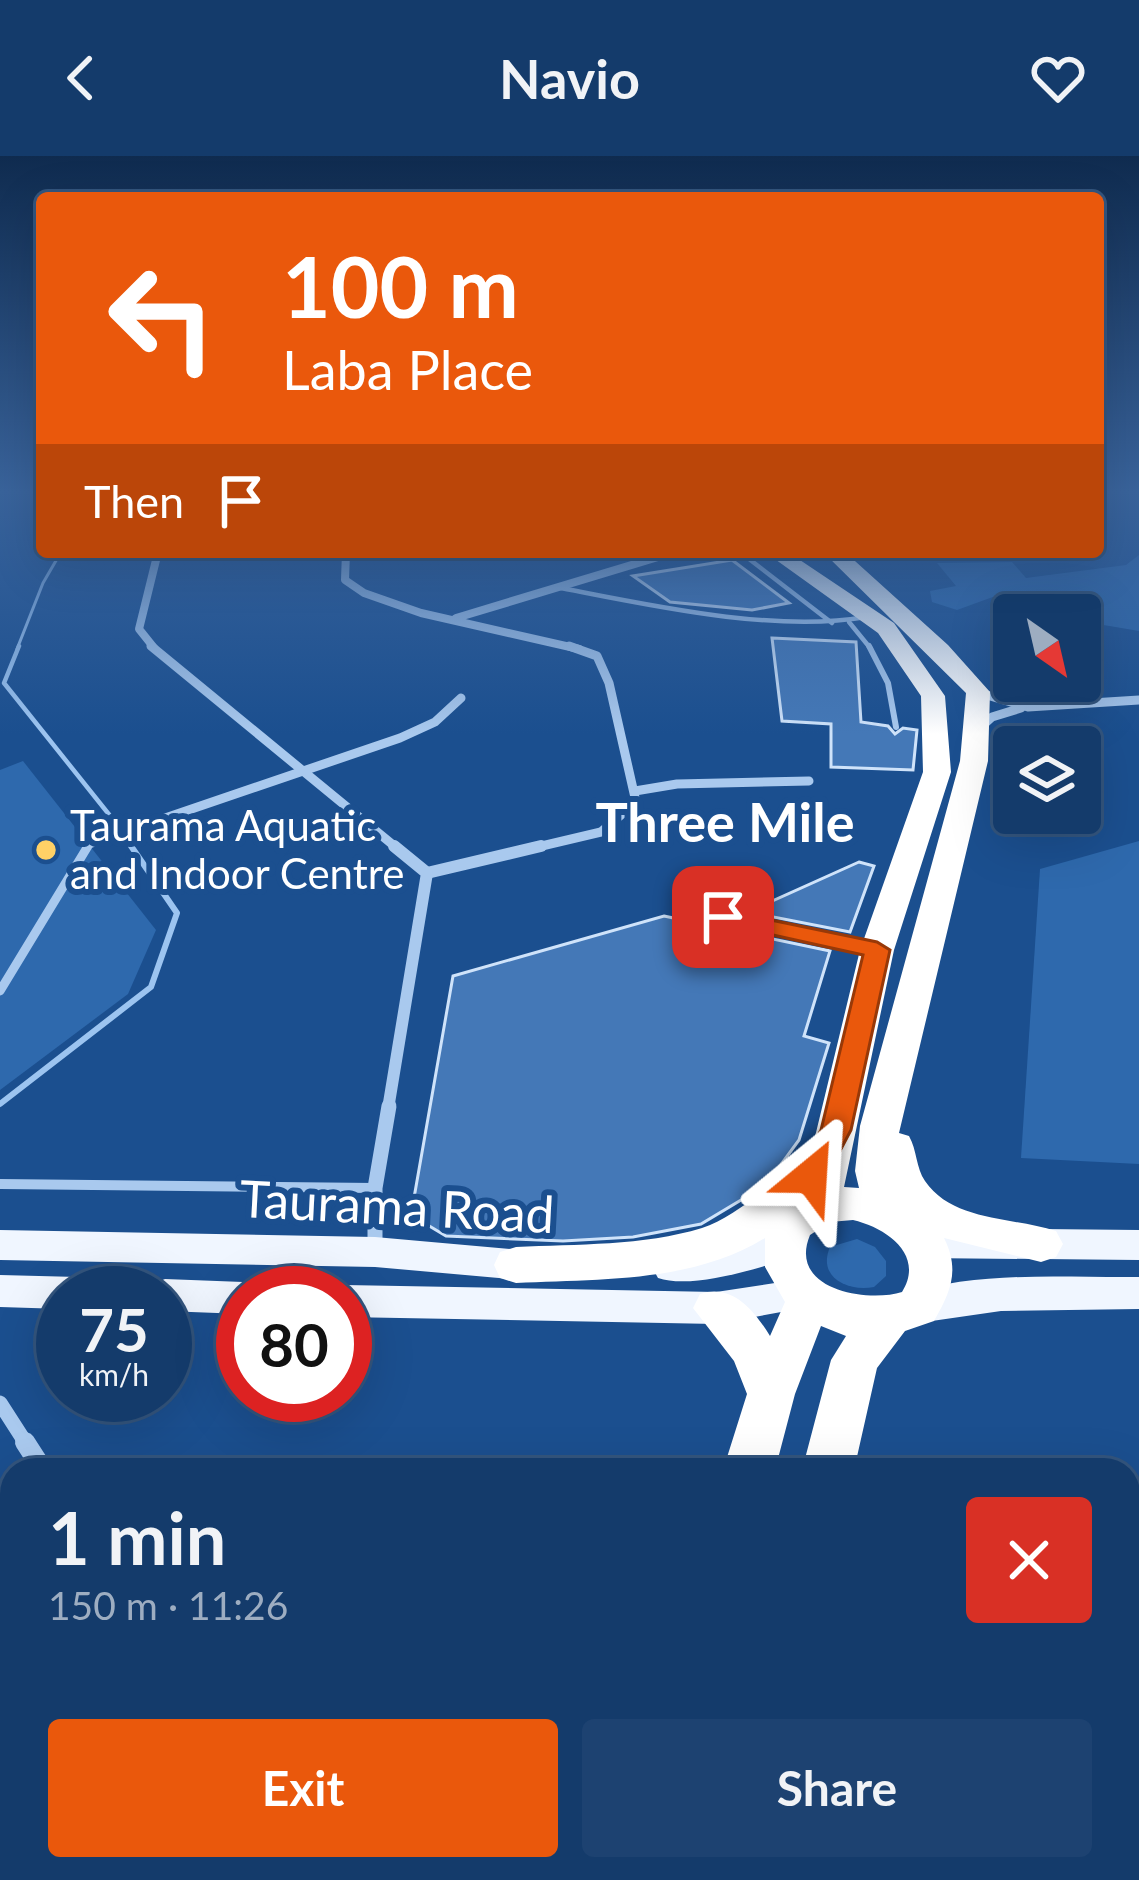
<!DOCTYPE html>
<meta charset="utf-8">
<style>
:root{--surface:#143b6b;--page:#1d4271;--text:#f1f3f6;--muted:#9dadc1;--line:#33557e;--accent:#ea580c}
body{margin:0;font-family:Lato,sans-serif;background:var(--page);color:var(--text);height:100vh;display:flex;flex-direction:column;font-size:45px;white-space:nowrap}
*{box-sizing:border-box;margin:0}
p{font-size:39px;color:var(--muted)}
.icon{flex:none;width:66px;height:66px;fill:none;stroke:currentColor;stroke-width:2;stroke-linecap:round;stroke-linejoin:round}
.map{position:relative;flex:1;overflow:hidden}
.side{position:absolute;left:0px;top:1302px;width:1140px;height:423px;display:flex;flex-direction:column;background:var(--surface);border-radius:36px 36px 0 0;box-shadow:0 12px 48px #0002,0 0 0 3px var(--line)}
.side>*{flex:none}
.guide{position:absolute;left:36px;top:36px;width:1068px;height:366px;border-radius:12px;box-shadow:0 12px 48px #0002,0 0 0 3px var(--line);background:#ea580c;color:#fff;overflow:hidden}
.needle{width:78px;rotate:146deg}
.buttons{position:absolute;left:993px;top:438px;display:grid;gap:24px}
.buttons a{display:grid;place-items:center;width:108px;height:108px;border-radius:12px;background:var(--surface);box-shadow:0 12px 48px #0002,0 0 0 3px var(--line);font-size:60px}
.speed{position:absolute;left:36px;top:1110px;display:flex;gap:24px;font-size:60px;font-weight:700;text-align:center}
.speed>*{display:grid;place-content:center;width:156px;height:156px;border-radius:50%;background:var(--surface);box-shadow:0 12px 48px #0002,0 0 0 3px var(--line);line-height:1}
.speed small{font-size:30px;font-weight:400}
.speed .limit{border:18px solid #d22;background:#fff;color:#111}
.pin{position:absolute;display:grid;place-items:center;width:102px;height:102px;color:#fff;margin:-51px;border-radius:24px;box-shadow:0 6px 18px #0006}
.me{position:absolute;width:132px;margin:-66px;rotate:27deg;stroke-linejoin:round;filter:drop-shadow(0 0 9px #0008)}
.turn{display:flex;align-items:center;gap:42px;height:252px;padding:0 48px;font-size:54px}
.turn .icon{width:156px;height:156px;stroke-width:2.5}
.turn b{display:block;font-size:84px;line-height:102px}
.then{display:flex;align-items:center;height:114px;padding:0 48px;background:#0003;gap:24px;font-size:45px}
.round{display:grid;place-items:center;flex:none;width:126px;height:126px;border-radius:12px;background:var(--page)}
.summary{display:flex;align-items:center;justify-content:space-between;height:204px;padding:0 48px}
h1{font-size:72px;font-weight:700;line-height:90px}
.action{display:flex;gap:24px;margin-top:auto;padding:24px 48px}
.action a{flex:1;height:138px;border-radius:12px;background:var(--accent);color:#fff;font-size:48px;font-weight:700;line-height:138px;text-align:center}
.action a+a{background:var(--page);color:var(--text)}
header{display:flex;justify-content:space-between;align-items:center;height:156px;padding:0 48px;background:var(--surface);font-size:54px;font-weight:700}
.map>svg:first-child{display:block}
.green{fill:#2e69ad}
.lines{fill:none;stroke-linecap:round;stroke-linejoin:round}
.stream-far2{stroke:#9cc4f0;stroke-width:3}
.stream-far1{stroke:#9cc4f0;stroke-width:4.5}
.stream{stroke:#9cc4f0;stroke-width:6}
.building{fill:#4478b7;stroke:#cfe3fa;stroke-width:3}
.lane-far3{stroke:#a9c9ee;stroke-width:4.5}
.lane-far2{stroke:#a9c9ee;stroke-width:6}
.lane-far1{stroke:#a9c9ee;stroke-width:9}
.lane{stroke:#a9c9ee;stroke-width:10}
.street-far4{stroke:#a9c9ee;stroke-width:8}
.street-far3{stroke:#a9c9ee;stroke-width:9}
.street-far2{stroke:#a9c9ee;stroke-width:12}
.street-far1{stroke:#a9c9ee;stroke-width:15}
.street{stroke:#a9c9ee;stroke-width:20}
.primary{fill:#f0f6ff;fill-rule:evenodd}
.highway{fill:#fff;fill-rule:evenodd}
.route{fill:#ea580c;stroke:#983908;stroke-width:3}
.poi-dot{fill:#ffd166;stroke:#1b4f8f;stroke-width:4.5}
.labels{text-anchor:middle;stroke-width:12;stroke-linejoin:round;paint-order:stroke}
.poi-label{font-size:42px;fill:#fff;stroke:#1b4f8f;text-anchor:start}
.near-street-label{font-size:51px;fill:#fff;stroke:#1b4f8f}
.district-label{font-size:54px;font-weight:bold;fill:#fff;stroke:#1b4f8f}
</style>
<header><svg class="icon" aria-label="back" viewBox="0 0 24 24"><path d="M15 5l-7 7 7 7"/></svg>Navio<svg class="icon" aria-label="heart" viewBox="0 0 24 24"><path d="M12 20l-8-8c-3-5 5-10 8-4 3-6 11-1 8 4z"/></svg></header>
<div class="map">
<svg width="1139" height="1724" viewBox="0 0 1139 1724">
<rect width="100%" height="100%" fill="#1b4f8f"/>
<g class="green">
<path d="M1139 399V475L1080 465V459H1037L1001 438 957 454 932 446 930 435 956 430 937 407 1012 406 1026 422 1126 409Z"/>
<path d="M23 605 156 774 128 838 0 934V614Z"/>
<path d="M1139 685V1008L1021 1002 1040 713Z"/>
<path d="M857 1083 875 1091 886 1105V1120L874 1131C847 1136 817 1121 830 1091Z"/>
</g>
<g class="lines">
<path class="stream-far2" d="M17 493 43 427 61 396"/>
<g class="stream-far1">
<path d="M19 490 4 527 119 671"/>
<path d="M127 684 133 693"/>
</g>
<path class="stream" d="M0 948 151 831 177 757 131 690"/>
</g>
<g class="building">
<path d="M732 404 789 447 752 454 670 446 633 420Z"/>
<path d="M772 482 856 486 861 566 888 570 895 578 903 572 917 574 913 614 831 611V568L782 565Z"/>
<path d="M859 706 874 710 850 776 748 756Z"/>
<path d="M664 760 830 795 804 880 829 887 799 984 766 1029 701 1068 633 1081 563 1085 446 1080 421 1065 414 1042 453 820Z"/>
</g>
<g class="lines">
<g class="lane-far3">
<path d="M740 396 832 467"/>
<path d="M556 431C649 449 773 477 866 461"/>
<path d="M849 466 871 493"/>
</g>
<g class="lane-far2">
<path d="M869 490 888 527 896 571"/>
<path d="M86 693 89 688"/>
</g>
<path class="lane-far1" d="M0 835 88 690"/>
<path class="lane" d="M0 1028 375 1032"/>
<g class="street-far4">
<path d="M346 396 345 424 364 437 421 457 579 493"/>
<path d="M456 462 668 398"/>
<path d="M155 493 139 473 158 396"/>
</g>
<g class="street-far3">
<path d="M151 490 398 693"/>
<path d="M980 537 1028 551 1139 544"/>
<path d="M981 571 992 561 1021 552"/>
<path d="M635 635 677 628 809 625"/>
<path d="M89 688 400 582 435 566 461 542"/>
<path d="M529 693 601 676 636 646 609 527 597 500 569 490"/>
</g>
<g class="street-far2">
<path d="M427 717 541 690"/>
<path d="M723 761 874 794"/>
<path d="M388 953 427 717 394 690"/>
</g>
<g class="street-far1">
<path d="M375 1095V1032L389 950"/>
<path d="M0 1247 27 1289"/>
</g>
<g class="street">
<path d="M25 1286 43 1314"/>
<path d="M301 1713 308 1724"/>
</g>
<g class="primary">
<path d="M923 1072 1139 1074V1104L923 1102 910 1097 905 1087 910 1077Z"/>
<path d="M0 1074 375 1081 533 1095 546 1099 552 1110 546 1121 533 1125 375 1111 0 1104Z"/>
<path d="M786 1074 799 1079 804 1089 799 1099C763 1111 693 1134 658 1122L652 1111 658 1100 671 1096Z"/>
<path d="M0 1119 78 1121 91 1126 97 1137H63V1153L0 1151Z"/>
<path d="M1139 1121V1153L1001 1155 918 1167 904 1163 899 1151 904 1139C977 1114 1063 1122 1139 1121Z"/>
<path d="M165 1123 243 1126 260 1137H243V1158L165 1155V1137H147L152 1128Z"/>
<path d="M801 1123 814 1128 820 1139 814 1150 716 1168 345 1161V1137H330L345 1129 716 1136Z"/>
</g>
<g class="highway">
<path d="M765 396H788L894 467 945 540 951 616 894 794 844 1031 859 1032 855 1015 860 970 960 605 966 537 823 396H845L948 489 990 536 988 605 899 977 909 980C917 994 916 1012 925 1025 953 1066 1014 1061 1056 1075L1063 1088 1056 1101 1041 1106 944 1082C960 1114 951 1135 934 1165L905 1175 877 1212 854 1314H802L831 1204 846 1180 821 1170 795 1238 775 1314H723L747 1238 734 1205 693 1152 700 1138C732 1127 754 1154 770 1180L785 1146 765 1111V1082C693 1127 597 1123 516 1127L500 1122 494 1109 500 1096 516 1091C577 1088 643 1090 702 1072 738 1061 782 1015 807 1014L860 794 923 616 921 540 878 477ZM853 1064C887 1072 925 1099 902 1136 868 1147 787 1134 810 1079L830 1066Z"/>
<path d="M599 1713H665L662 1724H596Z"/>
<path d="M697 1713H763L761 1724H695Z"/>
</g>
</g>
<linearGradient id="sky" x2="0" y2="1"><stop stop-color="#0f2b4f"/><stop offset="0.58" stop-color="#39639b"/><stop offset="1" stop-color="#39639b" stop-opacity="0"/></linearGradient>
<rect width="1139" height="578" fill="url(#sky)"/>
<path class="route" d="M723 754 877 786 890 794 851 974 822 1029H799L795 1020 821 974 863 799 714 766 711 761 714 756Z"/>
<circle class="poi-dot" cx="46" cy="694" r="12"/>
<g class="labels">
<g class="poi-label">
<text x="70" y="685">Taurama Aquatic<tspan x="70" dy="48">and Indoor Centre</tspan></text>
</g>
<g class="near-street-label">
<text transform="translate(397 1051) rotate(3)" y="18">Taurama Road</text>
</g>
<g class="district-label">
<text x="725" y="686">Three Mile</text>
</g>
</g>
</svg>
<div class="buttons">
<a><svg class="needle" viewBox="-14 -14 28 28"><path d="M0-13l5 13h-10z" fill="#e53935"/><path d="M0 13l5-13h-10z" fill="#9dadc1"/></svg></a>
<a><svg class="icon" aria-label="layers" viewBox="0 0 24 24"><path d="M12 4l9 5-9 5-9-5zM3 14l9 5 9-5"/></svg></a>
</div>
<div class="speed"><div>75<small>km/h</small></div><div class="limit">80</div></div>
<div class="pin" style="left:723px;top:761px;background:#d93025"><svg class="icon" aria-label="arrive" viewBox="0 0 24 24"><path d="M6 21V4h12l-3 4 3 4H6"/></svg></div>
<svg class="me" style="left:811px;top:1020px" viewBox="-20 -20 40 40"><path d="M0-17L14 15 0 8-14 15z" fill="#ea580c" stroke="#fff" stroke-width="4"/></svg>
<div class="guide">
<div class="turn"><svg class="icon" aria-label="left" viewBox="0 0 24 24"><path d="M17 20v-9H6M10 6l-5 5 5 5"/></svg><div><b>100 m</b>Laba Place</div></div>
<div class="then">Then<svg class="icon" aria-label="arrive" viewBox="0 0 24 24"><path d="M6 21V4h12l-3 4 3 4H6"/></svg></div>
</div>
<section class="side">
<div class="summary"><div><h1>1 min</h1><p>150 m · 11:26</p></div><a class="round" style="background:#d93025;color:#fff"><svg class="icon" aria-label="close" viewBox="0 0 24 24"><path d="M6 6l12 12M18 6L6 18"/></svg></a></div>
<div class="action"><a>Exit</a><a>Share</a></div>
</section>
</div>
